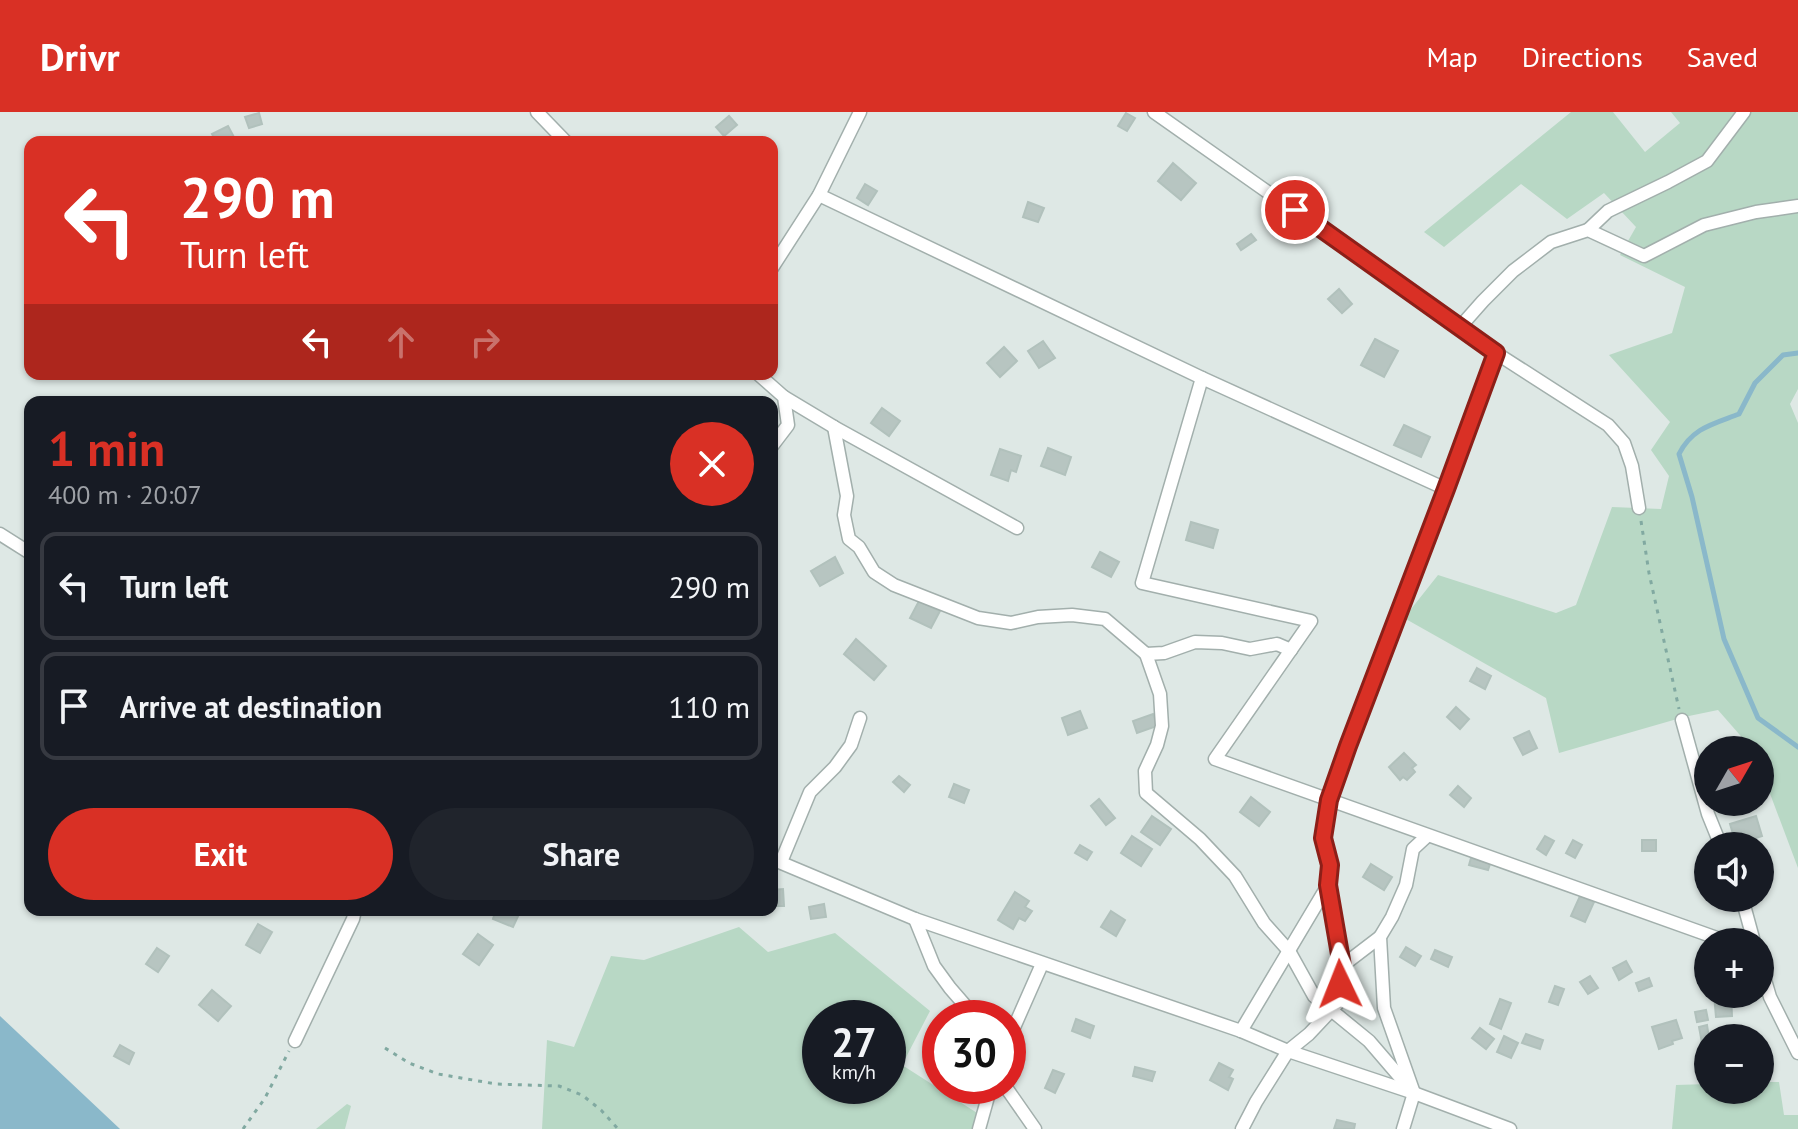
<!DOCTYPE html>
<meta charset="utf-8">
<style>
:root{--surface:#171b24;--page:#20242c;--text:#f1f3f6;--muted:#9ea1a6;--line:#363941;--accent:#d93025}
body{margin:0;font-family:"PT Sans",sans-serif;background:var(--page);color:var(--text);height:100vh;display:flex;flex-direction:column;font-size:30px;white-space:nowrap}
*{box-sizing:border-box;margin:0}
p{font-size:26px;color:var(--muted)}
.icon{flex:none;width:44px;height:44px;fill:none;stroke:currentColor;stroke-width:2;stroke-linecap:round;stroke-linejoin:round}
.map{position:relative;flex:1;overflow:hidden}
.side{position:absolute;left:24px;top:284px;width:754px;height:520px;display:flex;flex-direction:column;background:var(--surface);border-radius:16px;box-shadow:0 2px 6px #0004}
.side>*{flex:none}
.top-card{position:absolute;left:24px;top:24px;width:754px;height:244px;border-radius:16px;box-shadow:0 2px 6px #0004;background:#d93025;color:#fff;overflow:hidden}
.needle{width:52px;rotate:51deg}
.controls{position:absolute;left:1694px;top:624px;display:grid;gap:16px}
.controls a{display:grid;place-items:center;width:80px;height:80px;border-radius:50%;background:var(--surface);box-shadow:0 2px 6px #0004;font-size:40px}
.speed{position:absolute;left:802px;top:888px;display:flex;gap:16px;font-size:40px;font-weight:700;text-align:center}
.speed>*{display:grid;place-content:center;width:104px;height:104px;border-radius:50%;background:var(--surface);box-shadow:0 2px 6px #0004;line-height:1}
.speed small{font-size:20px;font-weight:400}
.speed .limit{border:12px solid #d22;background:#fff;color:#111}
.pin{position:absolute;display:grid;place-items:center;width:68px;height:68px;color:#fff;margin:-34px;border:4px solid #fff;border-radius:50%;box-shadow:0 2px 8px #0007}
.me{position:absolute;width:88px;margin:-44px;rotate:358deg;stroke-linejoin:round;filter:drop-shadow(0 0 6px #0008)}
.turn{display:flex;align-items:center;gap:28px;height:168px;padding:0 24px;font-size:36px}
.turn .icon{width:104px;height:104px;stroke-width:2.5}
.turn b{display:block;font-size:56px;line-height:68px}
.lanes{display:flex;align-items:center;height:76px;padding:0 24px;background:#0003;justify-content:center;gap:40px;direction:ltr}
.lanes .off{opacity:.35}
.round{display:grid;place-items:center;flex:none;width:84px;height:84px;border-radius:42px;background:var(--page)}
.summary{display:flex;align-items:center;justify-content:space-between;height:136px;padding:0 24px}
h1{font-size:48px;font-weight:800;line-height:60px;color:var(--accent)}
.primary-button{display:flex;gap:16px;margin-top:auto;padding:16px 24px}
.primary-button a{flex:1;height:92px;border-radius:48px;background:var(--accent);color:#fff;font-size:32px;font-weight:800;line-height:92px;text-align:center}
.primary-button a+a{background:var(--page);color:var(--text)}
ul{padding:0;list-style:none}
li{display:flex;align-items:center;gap:24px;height:108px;margin:0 16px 12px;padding:0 8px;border:4px solid var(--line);border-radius:16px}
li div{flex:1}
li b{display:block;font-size:30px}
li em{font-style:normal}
header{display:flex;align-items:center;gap:48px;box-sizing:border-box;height:112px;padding:0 40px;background:var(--accent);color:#fff}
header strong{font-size:38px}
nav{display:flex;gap:44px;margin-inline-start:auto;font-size:28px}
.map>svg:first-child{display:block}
.green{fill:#b8d8c5;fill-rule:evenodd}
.water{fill:#8ab8ca}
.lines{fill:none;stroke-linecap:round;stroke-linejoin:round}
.stream{stroke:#8ab8ca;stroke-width:5}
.building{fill:#b7c5c1;stroke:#b1c1bc;stroke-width:2}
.minor-casing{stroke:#a2afac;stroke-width:15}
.path{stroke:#81a9a1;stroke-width:3;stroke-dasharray:4 6;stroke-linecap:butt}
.minor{stroke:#fff;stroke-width:12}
.route-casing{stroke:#8d1f18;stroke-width:20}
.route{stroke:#d93025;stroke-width:14}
</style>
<header>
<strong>Drivr</strong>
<nav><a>Map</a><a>Directions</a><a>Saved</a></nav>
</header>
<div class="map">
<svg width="1798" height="1017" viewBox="0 0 1798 1017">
<rect width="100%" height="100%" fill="#dee8e5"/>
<g class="green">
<path d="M1571 0H1613L1645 40 1680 11 1671 0H1798V277L1790 292 1798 311V756L1760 655V638H1753L1718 598 1684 605 1559 641 1546 586 1404 506 1438 463 1556 501 1576 493 1612 395 1661 397 1669 364 1651 338 1670 310 1609 243 1672 221 1685 175 1620 143 1636 115 1604 81 1567 107 1521 72 1444 135 1424 120Z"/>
<path d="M739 815 768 840 835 821 930 899 902 953 985 1006 980 1017H542L547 928 574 935 611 844 644 848ZM820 906H888V974H820Z"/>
<path d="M1760 970H1779L1784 1003H1798V1017H1672L1676 973 1708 972V978H1760Z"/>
<path d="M347 992 351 994 345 1017H316Z"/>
</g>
<path class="water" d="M0 904 120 1017H0Z"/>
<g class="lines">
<path class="stream" d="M1798 241 1783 243 1755 271 1739 302C1713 312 1692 316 1679 342L1692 385 1724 527 1758 606 1798 635"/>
</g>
<g class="building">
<path d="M259 1 262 12 249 16 245 5Z"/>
<path d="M1126 1 1135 6 1127 19 1118 14Z"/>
<path d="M729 4 737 13 724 24 716 15Z"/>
<path d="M228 14 235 27 229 30H216L212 22Z"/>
<path d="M1173 51 1196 71 1181 88 1158 69Z"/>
<path d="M865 72 877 79 868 93 857 86Z"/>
<path d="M1028 90 1044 96 1038 110 1023 105Z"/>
<path d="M1251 122 1256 128 1241 138 1237 132Z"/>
<path d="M1339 177 1352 192 1342 201 1328 187Z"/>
<path d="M1375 227 1398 239 1384 265 1361 253Z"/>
<path d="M1043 229 1055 246 1039 256 1028 239Z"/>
<path d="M1004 235 1017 249 1000 265 987 251Z"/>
<path d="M882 296 900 309 889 324 871 311Z"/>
<path d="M1404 313 1430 325 1421 345 1394 333Z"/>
<path d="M1048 336 1071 345 1065 363 1041 354Z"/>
<path d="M1000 337 1021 344 1016 360 1011 358 1008 369 991 363Z"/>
<path d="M1191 410 1218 418 1213 436 1186 428Z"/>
<path d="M1100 440 1119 450 1111 465 1092 455Z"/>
<path d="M835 445 843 461 820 474 811 459Z"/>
<path d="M919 489 940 499 931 516 910 506Z"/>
<path d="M856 527 886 554 874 568 844 542Z"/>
<path d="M1477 556 1491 564 1485 577 1470 569Z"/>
<path d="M1456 595 1469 607 1460 617 1447 605Z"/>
<path d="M1080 599 1087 616 1068 623 1062 606Z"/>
<path d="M1153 602 1157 614 1137 621 1133 609Z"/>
<path d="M1529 619 1537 636 1523 643 1514 626Z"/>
<path d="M1404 641 1416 653 1412 656 1415 660 1407 668 1403 665 1400 668 1389 655Z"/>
<path d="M899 664 910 673 904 680 893 670Z"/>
<path d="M954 672 969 678 964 691 949 685Z"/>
<path d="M1458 674 1471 686 1464 695 1450 683Z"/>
<path d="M1251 685 1270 700 1259 714 1240 700Z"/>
<path d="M1099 687 1115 706 1106 713 1091 694Z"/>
<path d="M1152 704 1171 717 1160 733 1141 720Z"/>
<path d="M1756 704 1762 724 1736 732 1730 712Z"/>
<path d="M1132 724 1152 737 1141 754 1121 741Z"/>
<path d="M1545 724 1554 729 1546 743 1537 737Z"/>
<path d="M1573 728 1582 733 1575 746 1566 741Z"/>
<rect x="1642" y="728" width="14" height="11"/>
<path d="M1080 733 1092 740 1087 748 1075 741Z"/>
<path d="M1471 746 1490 752 1488 758 1469 753Z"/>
<path d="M1371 752 1392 765 1384 778 1363 765Z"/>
<path d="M783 777 784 794H772V778Z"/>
<path d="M1015 780 1029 789 1025 795 1032 799 1025 809 1019 806 1013 817 998 808Z"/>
<path d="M1580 784 1594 790 1585 810 1571 804Z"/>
<path d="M824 792 826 805 811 807 809 795Z"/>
<path d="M496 798H515L520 800 513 815 493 807Z"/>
<path d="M1111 799 1125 808 1116 824 1101 815Z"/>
<path d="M258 812 272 820 260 841 246 833Z"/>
<path d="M478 822 493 833 479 853 463 842Z"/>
<path d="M1406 835 1421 844 1415 854 1400 845Z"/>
<path d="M157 836 169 844 158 860 146 852Z"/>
<path d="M1435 838 1452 845 1448 855 1431 847Z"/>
<path d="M1626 849 1632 860 1619 868 1613 856Z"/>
<path d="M1590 864 1598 876 1588 882 1580 870Z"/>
<path d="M1649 866 1652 874 1639 879 1636 871Z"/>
<path d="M1555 874 1564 877 1558 893 1549 890Z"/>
<path d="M212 878 231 894 218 909 199 893Z"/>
<path d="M1731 882 1732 904 1716 905 1714 883Z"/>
<path d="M1500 887 1511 891 1501 917 1490 912Z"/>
<path d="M1706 898 1708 908 1697 910 1695 900Z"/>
<path d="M1076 907 1094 914 1090 926 1072 919Z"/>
<path d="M1676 908 1682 926 1672 929 1673 932 1659 937 1652 915Z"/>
<path d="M1707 913 1709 926 1708 930 1702 931 1699 915Z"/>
<path d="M1480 916 1494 927 1486 937 1472 926Z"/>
<path d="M1526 922 1543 928 1540 937 1522 931Z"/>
<path d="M1504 924 1518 931 1511 946 1497 940Z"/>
<path d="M120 933 134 941 129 952 114 944Z"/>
<path d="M1219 951 1233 958 1229 965 1233 967 1228 978 1210 968Z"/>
<path d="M1135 955 1155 960 1152 969 1133 964Z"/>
<path d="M1053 958 1064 962 1055 981 1045 976Z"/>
<path d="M1337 1008 1355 1012 1354 1017H1334Z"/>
</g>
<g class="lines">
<defs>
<g id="minor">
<path d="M537 0 566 30"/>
<path d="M1154 0 1496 241 1608 313 1624 331 1632 354 1639 396"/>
<path d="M819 83 1202 266 1446 377"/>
<path d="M1588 118 1608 99 1668 70 1707 49 1744 0"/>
<path d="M772 156 819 83 860 0"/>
<path d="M1460 215 1483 189 1513 159 1551 130 1588 118 1644 144 1704 113 1756 100 1798 94"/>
<path d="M758 262 784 285 788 313 772 334"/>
<path d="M1202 266 1142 471 1311 509 1215 647 1728 830"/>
<path d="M784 285 834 315 1017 416"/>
<path d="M834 315 847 384 844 403 849 427 859 435 874 460 894 473 978 506 1011 511 1038 505 1072 503 1105 507 1146 542 1164 541 1195 530 1222 531 1250 537 1277 532 1291 538"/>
<path d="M0 422 30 441"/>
<path d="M1146 542 1160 582 1162 614 1157 633 1145 659 1146 681 1200 727 1235 764 1264 811 1289 839 1314 884 1369 929 1412 979"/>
<path d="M1682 608 1708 702 1721 734"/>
<path d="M772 747 915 807 1241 919 1288 939 1414 981 1510 1017"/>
<path d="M781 750 810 680 835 655 851 633 860 606"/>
<path d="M1742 786 1754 830"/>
<path d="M915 807 934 854 950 876 976 906"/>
<path d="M1760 851 1770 885 1798 941"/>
<path d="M1342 854 1380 825"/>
<path d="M1241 919 1328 773 1330 753 1323 726 1329 688 1348 634 1446 377 1496 241"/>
<path d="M295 929 353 807 355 798"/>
<path d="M1008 929 1042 852"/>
<path d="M1005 974 1035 1017"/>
<path d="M979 1017 991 974"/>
<path d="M1242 1017 1256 990 1288 939 1309 922 1338 891 1342 854 1328 773"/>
<path d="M1403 1017 1414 981 1384 896 1380 825 1392 805 1406 773 1413 737 1427 724"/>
</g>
</defs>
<use href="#minor" class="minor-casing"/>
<g class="path">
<path d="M1641 409 1649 461 1679 597"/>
<path d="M385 936 409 951 438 962 496 972 559 974 582 983 601 998 618 1017"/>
<path d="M243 1017 265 986 289 939"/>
</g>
<use href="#minor" class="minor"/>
</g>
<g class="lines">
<defs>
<path id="route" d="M1295 98 1496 241 1446 377 1348 634 1329 688 1323 726 1330 753 1328 773 1342 854 1340 872"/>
</defs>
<use href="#route" class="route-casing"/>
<use href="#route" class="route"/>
</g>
</svg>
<div class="controls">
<a><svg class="needle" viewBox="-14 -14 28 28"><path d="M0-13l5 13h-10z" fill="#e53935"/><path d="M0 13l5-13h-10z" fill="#9ea1a6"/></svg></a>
<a><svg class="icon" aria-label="sound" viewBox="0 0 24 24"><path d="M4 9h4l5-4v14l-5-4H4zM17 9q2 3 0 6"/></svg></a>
<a>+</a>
<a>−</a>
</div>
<div class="speed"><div>27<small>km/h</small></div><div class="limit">30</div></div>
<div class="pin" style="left:1295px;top:98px;background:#d93025"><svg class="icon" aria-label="arrive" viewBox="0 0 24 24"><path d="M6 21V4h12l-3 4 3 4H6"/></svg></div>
<svg class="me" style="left:1340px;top:872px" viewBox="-20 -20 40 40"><path d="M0-17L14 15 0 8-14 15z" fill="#d93025" stroke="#fff" stroke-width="4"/></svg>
<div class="top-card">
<div class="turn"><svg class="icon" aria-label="left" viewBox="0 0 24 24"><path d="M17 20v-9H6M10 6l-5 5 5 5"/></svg><div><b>290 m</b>Turn left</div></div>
<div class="lanes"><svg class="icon" aria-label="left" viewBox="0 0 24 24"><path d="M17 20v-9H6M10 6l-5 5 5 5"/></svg><svg class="icon off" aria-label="ahead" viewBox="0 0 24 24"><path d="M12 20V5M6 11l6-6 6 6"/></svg><svg class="icon off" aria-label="right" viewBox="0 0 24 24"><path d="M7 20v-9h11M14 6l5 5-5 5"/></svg></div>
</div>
<section class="side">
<div class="summary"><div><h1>1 min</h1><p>400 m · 20:07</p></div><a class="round" style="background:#d93025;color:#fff"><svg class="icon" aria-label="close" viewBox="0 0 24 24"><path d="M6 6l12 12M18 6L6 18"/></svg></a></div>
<ul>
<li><svg class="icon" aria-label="left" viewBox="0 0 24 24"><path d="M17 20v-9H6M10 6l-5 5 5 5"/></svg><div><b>Turn left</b></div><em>290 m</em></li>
<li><svg class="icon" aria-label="arrive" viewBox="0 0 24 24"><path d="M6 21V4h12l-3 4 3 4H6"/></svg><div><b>Arrive at destination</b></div><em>110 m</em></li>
</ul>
<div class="primary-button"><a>Exit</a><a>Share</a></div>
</section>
</div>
